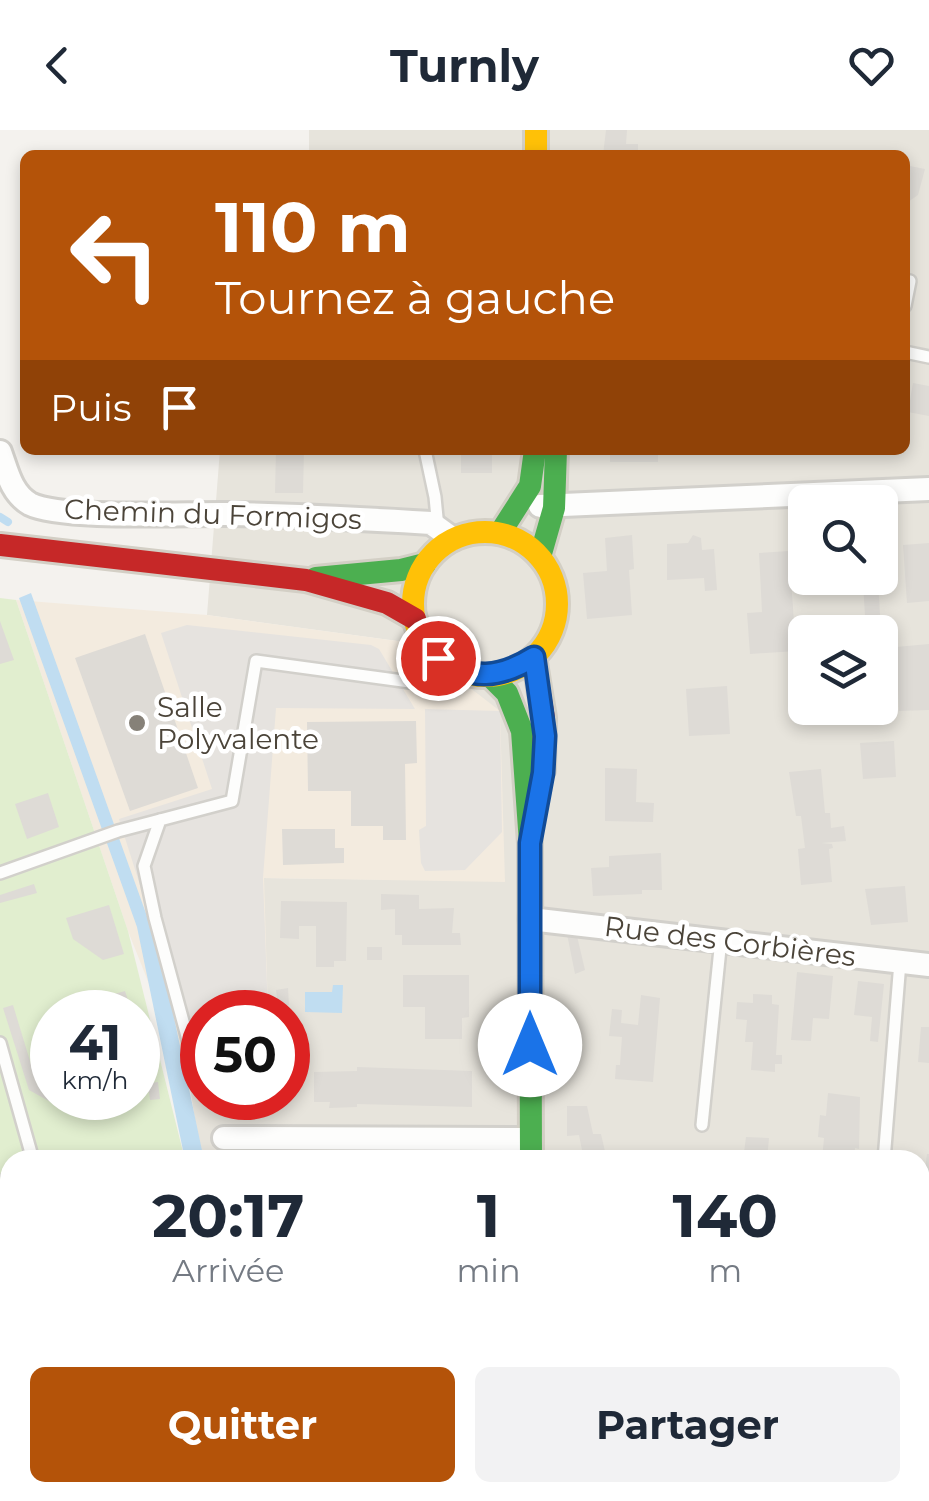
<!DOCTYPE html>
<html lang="fr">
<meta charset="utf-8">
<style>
:root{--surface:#fff;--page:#f2f2f3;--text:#1f2937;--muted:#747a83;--accent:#b45309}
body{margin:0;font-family:Montserrat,sans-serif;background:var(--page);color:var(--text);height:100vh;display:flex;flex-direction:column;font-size:38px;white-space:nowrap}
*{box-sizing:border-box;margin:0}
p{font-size:32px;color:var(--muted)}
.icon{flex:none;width:55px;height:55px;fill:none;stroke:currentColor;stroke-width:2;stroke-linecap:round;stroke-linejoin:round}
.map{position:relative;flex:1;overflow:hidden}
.drawer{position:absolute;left:0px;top:1020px;width:930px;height:352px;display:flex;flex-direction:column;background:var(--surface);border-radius:30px 30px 0 0;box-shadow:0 5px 15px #0003}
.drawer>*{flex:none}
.hud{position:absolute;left:20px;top:20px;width:890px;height:305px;border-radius:15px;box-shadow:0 5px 15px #0003;background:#b45309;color:#fff;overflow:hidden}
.controls{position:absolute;left:788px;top:355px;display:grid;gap:20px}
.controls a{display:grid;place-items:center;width:110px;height:110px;border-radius:15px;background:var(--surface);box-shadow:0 5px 15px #0003;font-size:50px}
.speed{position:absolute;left:30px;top:860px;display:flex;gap:20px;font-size:50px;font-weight:700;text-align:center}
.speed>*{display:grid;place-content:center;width:130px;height:130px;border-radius:50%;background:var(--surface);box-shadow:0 5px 15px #0003;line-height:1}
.speed small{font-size:25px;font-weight:400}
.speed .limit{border:15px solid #d22;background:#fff;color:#111}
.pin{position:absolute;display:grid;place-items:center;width:85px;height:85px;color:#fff;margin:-42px;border:5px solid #fff;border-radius:50%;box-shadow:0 2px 10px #0007}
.me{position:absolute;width:110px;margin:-55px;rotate:0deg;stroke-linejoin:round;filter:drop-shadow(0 0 8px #0008)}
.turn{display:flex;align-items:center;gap:35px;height:210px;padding:0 30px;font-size:45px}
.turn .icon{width:130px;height:130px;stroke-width:2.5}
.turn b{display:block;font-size:70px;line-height:85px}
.then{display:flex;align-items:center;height:95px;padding:0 30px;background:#0003;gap:20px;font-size:38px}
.eta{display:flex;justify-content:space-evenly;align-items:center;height:170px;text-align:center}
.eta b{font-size:60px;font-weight:700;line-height:70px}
.cta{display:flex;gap:20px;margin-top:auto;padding:20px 30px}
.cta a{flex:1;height:115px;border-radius:15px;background:var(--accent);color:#fff;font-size:40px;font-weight:700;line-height:115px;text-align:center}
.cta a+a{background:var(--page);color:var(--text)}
header{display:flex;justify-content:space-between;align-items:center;height:130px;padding:0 30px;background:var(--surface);font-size:45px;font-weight:700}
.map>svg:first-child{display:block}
.residential{fill:#e7e4dc;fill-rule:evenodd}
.commercial{fill:#f3ebdf}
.green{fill:#e1eecf;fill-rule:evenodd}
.parking{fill:#e6e3df}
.water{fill:#c0ddf1}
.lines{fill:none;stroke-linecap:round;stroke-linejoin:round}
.stream{stroke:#c0ddf1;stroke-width:8}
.building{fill:#dedbd6}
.lane-casing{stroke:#d2d0cb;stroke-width:16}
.street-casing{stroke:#d2d0cb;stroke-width:28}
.fast-casing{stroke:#d3cfc5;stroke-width:28}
.slow-casing{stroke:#d3cfc5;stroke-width:28}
.jam-casing{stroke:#d3cfc5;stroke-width:28}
.path{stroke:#d3d2cc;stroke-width:4;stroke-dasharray:5 5;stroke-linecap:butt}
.lane{stroke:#fdfdfc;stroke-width:11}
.street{stroke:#fdfdfc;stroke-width:22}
.fast{stroke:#4caf50;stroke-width:22}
.slow{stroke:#ffc107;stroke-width:22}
.jam{stroke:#c62828;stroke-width:22}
.route-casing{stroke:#114b97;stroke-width:25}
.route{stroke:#1a73e8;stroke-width:18}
.poi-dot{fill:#868178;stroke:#fff;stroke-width:4}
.labels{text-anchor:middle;stroke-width:9;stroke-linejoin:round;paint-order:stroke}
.street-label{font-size:28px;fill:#4b4439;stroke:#fff}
.poi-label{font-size:28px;fill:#4b4439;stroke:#fff;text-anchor:start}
</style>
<header><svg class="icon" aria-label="back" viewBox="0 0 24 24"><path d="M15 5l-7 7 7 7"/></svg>Turnly<svg class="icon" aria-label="heart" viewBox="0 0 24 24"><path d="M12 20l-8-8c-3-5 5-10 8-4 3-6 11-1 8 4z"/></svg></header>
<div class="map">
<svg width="929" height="1371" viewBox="0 0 929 1371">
<rect width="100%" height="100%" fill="#f4f2ee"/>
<path class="residential" d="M309 0H929V1371H246L245 1363 920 1362V1030H201L190 957H202V968H288V882H268L263 748 505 751 412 513 207 485 220 320H905V25H309ZM805 372H880V448H805ZM805 502H880V578H805Z"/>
<path class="commercial" d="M16 470 207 485 412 513 500 581 505 752 264 748 268 882H202V957H190L128 801Z"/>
<path class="green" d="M0 468 16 470 128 801 185 1030H10V1362H245L246 1371H0ZM52 882H138V968H52Z"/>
<g class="parking">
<path d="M187 495 371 515 379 519 415 579 276 578 263 748 268 882H202V957H190L164 831 119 689 212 659 161 503Z"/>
<path d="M425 579 500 581 502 702 465 740 425 741 421 733 419 700 426 696Z"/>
</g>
<g class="water">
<path d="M31 463 148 789 171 873 204 1030H185L137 797 19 468Z"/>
<path d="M333 855H343L342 883 305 882V862H332Z"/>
</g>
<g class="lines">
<path class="stream" d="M0 387 8 392"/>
</g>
<g class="building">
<path d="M606 0H627L626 14H638V25H603Z"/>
<path d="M905 35 925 39 918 65 905 74Z"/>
<path d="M913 253 929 256V286L908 282Z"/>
<path d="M276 320H304L303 363H275Z"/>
<rect x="461" y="320" width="31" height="23"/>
<rect x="610" y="320" width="48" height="12"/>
<path d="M632 405 634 439 629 440 632 485 587 489 583 443 607 441 605 408Z"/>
<path d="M693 405 701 408 702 420 714 419 717 460 705 461 704 448 667 450V414L688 413Z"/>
<path d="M929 413V471L907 473 903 415Z"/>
<path d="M789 421 796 521 750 524 747 483 762 482 759 423Z"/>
<path d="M833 448 878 449 881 502H866L863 453 834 456Z"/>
<path d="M0 491 14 530 0 534Z"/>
<path d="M145 504 198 658 130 681 75 528Z"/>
<path d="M929 514V580L899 581 896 517Z"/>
<path d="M727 556 730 604 689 606 686 559Z"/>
<path d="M416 591 417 633 405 634 406 710H383V696H351V661H308L307 592Z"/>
<path d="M894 611 896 647 863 649 860 613Z"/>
<path d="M605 638 637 639 636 672 654 673 653 692 605 691Z"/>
<path d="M821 639 825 683H830L831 698 844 696 846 711 821 713 832 714 833 718 829 719 832 752 801 755 798 719 805 718 801 686H796L789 642Z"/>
<path d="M48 663 59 697 27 709 15 674Z"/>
<path d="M282 699H335V718H344V733L283 735Z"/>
<path d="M661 723 662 760H642V764L593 766 591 738 609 737V726Z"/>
<path d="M34 754 37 763 0 773V765Z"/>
<path d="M905 756 908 792 871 795 865 759Z"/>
<path d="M381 764 419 765V779L454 778 452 803H460L461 815H402V805H395V779L381 780Z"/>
<path d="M281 771 347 772 346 831H334V837H316V796H299V809L280 808Z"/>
<path d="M109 775 124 824 103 830 73 809 66 788Z"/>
<path d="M567 804 577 806 585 840 575 844Z"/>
<rect x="367" y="817" width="15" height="13"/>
<path d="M797 842 833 846 829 889 813 888 811 911 791 910Z"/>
<path d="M403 845H469V887L462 888V909H425V877H403Z"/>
<path d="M858 851 884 854 878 912 870 911 872 887 854 885Z"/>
<path d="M288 858 289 875 278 876 276 860Z"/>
<path d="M125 861 132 882H115L111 865Z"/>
<path d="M753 864 772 865V874L779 875 776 925H782V934H775V942L751 940 753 912H745L747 890 736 889 737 872 753 873Z"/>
<path d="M641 865 660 868 653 952 615 949 616 935H620L622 907 609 906 612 879 622 880 621 893 638 895Z"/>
<path d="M13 875 37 954 52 962V968H57L56 975 29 960 3 878Z"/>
<path d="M921 897H929V933L918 932Z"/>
<path d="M138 906 148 939 138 942Z"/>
<path d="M357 937 472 941V977L357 974V977L329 978 330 972H314V942L357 941Z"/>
<path d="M158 952 160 969 150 970 149 962 143 963 142 954Z"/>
<path d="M828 963 860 967 859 1019 855 1018 854 1030H822L824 1008 818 1007 820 985 826 986Z"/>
<path d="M73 968H100L102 975 76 979Z"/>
<path d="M567 976H587L593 1004H601L607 1030H584L579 1005 567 1006Z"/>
<path d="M746 1007 769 1008 767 1030H743Z"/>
<path d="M927 1024H929V1070L921 1069Z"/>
<rect x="465" y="1362" width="46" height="9"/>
<path d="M551 1362H728L727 1371H551Z"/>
<rect x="788" y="1362" width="28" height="9"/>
</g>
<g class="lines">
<defs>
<g id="lane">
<path d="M905 176 910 151"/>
<path d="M905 222 929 227"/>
<path d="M425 320 435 367 438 398"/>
<path d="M0 743 118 701 160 690"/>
<path d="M0 913 33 1030"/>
<path d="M194 932 155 788 144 736 160 690 232 671 256 531 410 552"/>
<path d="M702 995 721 809"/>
<path d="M884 1030 900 832"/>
<path d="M43 1362V1371"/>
</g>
<g id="street">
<path d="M0 322C7 341 11 363 30 374 62 390 188 383 230 384 297 385 364 389 431 393L453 409"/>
<path d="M540 376 929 359"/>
<path d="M530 789 929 835"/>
<path d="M224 1008 531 1009"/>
</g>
<g id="fast">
<path d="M500 403 530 356 535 320"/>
<path d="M540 427 554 378 556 320"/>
<path d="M316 448 401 440 425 434"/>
<path d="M490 546 507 563 522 601 530 713 531 1030"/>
</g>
<g id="slow">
<path d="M536 0V25"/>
<circle cx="485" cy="474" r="72"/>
</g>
<g id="jam">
<path d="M0 415 306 450 387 473 415 489"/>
<path d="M534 527 544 588 543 640"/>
<path d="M529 1362V1371"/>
</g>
</defs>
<use href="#lane" class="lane-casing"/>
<use href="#street" class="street-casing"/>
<use href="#fast" class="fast-casing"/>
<use href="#slow" class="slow-casing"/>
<use href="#jam" class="jam-casing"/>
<path class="path" d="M0 1045 10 1047"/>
<use href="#lane" class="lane"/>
<use href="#street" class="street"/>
<use href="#fast" class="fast"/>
<use href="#slow" class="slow"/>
<use href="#jam" class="jam"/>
</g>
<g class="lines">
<defs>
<path id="route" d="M438 528C472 551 500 548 534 527L545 606 543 643 530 713V915"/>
</defs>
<use href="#route" class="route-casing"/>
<use href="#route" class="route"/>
</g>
<circle class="poi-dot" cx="137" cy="593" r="10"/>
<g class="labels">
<g class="street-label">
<text transform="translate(213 384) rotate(2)" y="10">Chemin du Formigos</text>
<text transform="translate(730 811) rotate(7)" y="10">Rue des Corbières</text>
</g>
<g class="poi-label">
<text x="157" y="587">Salle<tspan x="157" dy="32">Polyvalente</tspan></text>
</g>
</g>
</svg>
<div class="controls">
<a><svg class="icon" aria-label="search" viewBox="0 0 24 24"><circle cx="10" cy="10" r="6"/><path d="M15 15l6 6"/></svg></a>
<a><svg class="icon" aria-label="layers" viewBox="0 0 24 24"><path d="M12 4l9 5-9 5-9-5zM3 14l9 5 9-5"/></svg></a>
</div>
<div class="speed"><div>41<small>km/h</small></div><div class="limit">50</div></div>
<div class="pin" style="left:438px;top:528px;background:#d93025"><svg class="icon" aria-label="arrive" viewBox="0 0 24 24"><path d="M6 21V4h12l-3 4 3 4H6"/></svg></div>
<svg class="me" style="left:530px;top:915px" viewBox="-20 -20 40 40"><circle r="19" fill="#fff"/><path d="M0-13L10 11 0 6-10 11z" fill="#1a73e8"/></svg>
<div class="hud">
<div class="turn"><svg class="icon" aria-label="left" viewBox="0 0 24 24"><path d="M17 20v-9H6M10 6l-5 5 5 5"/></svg><div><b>110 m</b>Tournez à gauche</div></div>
<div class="then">Puis<svg class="icon" aria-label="arrive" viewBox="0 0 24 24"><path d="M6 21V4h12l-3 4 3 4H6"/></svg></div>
</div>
<section class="drawer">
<div class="eta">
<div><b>20:17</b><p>Arrivée</p></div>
<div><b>1</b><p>min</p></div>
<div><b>140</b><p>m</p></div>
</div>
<div class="cta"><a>Quitter</a><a>Partager</a></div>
</section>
</div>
